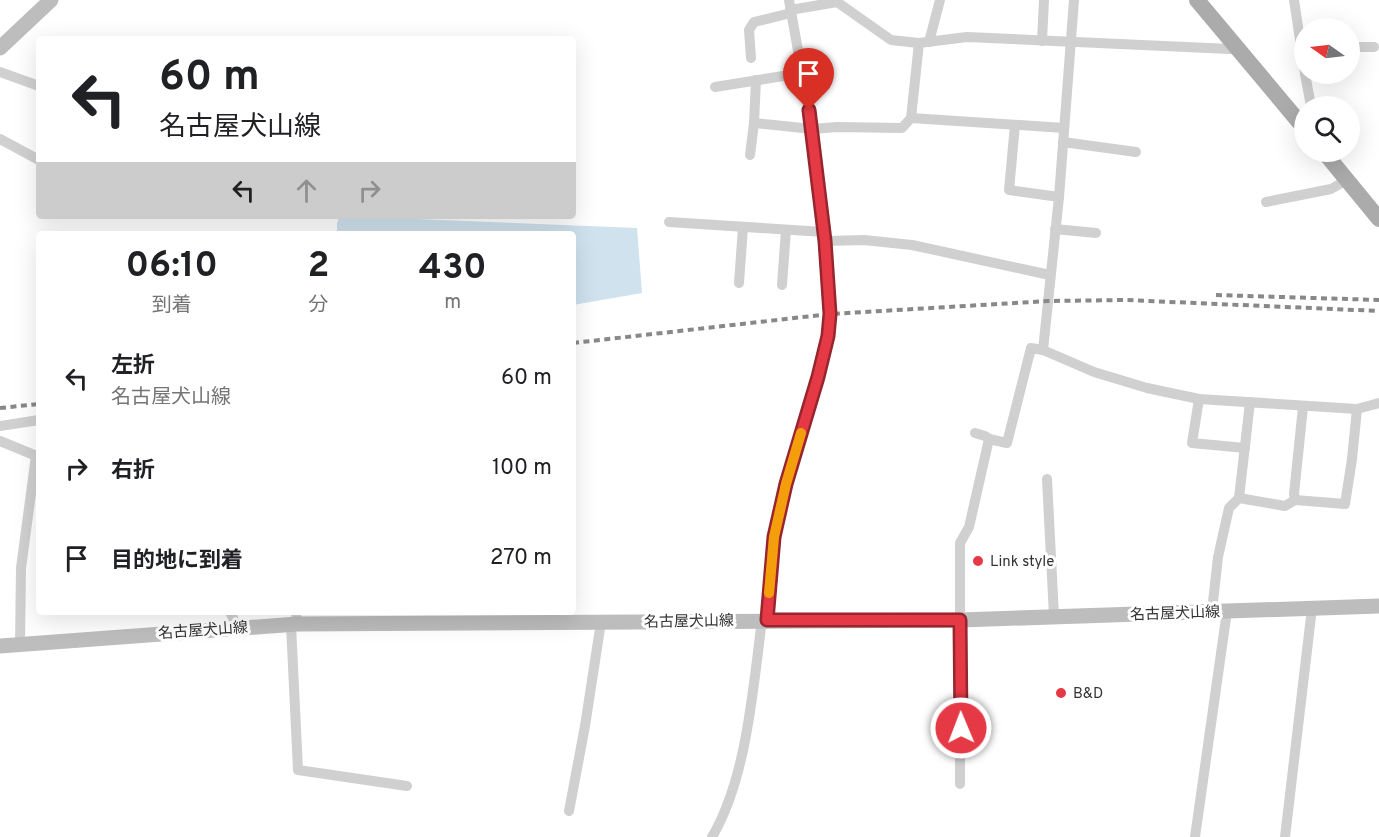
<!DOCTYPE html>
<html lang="ja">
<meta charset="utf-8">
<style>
:root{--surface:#fff;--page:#f2f2f2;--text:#202124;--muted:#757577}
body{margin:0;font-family:Overpass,"Noto Sans JP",sans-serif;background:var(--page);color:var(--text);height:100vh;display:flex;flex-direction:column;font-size:22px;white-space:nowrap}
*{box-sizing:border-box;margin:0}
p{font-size:20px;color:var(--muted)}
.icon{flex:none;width:33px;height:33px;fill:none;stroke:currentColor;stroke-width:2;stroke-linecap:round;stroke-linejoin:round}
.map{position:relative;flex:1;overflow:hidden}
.side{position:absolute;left:36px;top:231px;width:540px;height:384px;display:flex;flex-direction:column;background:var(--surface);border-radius:6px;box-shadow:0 6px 24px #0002}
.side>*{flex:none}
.hud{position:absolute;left:36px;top:36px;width:540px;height:183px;border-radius:6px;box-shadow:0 6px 24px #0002;background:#fff;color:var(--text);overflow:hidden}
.needle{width:39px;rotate:284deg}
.fabs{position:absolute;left:1294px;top:18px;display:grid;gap:12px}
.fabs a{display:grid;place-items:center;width:66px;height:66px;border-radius:50%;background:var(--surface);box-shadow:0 6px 24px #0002;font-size:30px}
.pin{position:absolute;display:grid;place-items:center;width:51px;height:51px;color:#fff;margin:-62px -26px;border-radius:50% 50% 50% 0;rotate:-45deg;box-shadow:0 0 6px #0007}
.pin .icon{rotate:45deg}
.me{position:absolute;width:66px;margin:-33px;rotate:359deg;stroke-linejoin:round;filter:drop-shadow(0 0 4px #0008)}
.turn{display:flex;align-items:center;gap:21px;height:126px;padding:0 24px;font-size:27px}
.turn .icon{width:78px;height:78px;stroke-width:2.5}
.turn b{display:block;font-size:42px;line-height:51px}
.lanes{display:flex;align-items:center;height:57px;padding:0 24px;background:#0003;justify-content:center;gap:30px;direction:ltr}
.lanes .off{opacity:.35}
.eta{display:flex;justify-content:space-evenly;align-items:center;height:102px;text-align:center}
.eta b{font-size:36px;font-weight:700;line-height:42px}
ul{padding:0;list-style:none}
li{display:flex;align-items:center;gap:18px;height:90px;padding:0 24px}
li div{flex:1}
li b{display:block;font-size:22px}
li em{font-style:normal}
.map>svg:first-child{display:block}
.water{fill:#cfe2ee}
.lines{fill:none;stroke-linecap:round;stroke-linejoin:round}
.street{stroke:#d0d0d0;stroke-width:10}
.secondary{stroke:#bdbdbd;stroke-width:15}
.primary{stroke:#ababab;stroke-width:16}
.rail{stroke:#888;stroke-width:4;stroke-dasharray:6 4.5;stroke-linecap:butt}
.route-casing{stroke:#96252e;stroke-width:15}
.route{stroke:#e63946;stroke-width:10}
.slow{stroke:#f59e0b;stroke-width:10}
.poi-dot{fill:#e63946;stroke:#fff;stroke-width:2}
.labels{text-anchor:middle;stroke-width:6;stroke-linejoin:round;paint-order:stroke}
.poi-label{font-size:15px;fill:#333;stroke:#fff;text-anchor:start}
.street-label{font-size:15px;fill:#333;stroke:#fff}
</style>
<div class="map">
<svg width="1379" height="837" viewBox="0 0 1379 837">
<rect width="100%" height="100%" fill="#fff"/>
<path class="water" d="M340 216 637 228 642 293 573 305V234H337V223Z"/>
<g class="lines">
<g class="street">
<path d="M1294 0 1305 73"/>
<path d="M790 10 837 2 891 40 919 43 967 37 1230 49 1236 46"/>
<path d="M1042 41 1044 0"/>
<path d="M929 42 940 0"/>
<path d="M1350 47H1374"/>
<path d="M751 58 749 30 754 22 791 13"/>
<path d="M0 72 39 86"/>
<path d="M1305 74 1311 106"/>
<path d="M715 87 802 73"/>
<path d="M911 118 919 43"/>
<path d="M754 123 812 129 837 127 902 128 911 118 1064 128"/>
<path d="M1015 125 1009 190 1059 197"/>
<path d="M0 139 39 160"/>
<path d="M1063 142 1136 152"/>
<path d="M750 155 754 123 756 80"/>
<path d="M1266 202 1331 189 1347 180"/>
<path d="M669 222 824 232"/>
<path d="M1055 229 1096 233"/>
<path d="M825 241 864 240 912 245 1050 275"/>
<path d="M739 283 743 227"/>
<path d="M782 285 786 230"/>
<path d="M1043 350 1059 197 1074 0"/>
<path d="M1199 399 1192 443 1245 448"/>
<path d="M0 426 39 420"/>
<path d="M975 433 985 436 989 439"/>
<path d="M0 441 39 457"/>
<path d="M1047 479 1054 616"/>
<path d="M1239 498 1285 506 1295 500 1345 504 1352 459 1357 409"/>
<path d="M1295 500 1294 494 1303 407"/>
<path d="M1212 611 1218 557 1229 508 1239 498 1250 402"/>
<path d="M230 612 238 628"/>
<path d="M296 612 297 624"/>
<path d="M767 620 774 537 786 484 818 377 828 336 831 307 825 241 812 129 789 0"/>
<path d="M291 625 298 770 407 786"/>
<path d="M20 644 21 568 36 456"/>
<path d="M960 784V543L969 527 989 439 1007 443 1031 348 1043 350 1094 372 1147 388 1199 399 1357 409 1379 403"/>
<path d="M569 811 585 726 601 622"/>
<path d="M712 837C747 778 753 687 762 620"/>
<path d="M1195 837 1227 611"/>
<path d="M1285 837 1312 608"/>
</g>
<g class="secondary">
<path d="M0 48 51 0"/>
<path d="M0 646 297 624 960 620 1379 606"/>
</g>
<g class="primary">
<path d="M1197 0 1305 129"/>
<path d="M1324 152 1379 219"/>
</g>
<g class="rail">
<path d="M1216 295 1379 300"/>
<path d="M573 343 830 314 1048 301 1126 300 1379 311"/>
<path d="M0 408 39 404"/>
</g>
</g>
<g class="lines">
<defs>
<path id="route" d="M809 110 825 241 830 314 828 336 818 377 786 484 774 537 767 620H960L961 728"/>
</defs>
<use href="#route" class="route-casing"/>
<use href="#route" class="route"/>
<path class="slow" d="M769 593 774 537 786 484 801 433"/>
</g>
<g class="poi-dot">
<circle cx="978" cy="561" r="6"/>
<circle cx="1061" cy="693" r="6"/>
</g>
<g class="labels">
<g class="poi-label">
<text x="990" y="566">Link style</text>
<text x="1073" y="698">B&amp;D</text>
</g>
<g class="street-label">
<text transform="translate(1175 613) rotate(-2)" y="5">名古屋犬山線</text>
<text transform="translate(689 621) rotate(-1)" y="5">名古屋犬山線</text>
<text transform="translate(203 630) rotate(-4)" y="5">名古屋犬山線</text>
</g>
</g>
</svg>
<div class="fabs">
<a><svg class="needle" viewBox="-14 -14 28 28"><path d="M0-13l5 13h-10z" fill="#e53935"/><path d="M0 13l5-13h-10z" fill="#757577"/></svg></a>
<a><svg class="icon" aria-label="search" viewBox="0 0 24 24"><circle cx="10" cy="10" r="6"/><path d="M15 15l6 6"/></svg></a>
</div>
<div class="pin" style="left:809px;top:110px;background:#d93025"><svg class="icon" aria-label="arrive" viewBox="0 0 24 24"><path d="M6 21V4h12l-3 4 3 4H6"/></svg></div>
<svg class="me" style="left:961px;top:728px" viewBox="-20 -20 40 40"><circle r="17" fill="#e63946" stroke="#fff" stroke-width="3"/><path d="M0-11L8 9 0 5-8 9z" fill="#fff"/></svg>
<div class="hud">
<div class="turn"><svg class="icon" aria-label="left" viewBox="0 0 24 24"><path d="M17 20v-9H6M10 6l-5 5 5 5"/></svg><div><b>60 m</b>名古屋犬山線</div></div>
<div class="lanes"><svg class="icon" aria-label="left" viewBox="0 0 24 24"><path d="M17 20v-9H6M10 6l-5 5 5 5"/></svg><svg class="icon off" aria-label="ahead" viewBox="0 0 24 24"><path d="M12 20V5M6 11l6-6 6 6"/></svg><svg class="icon off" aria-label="right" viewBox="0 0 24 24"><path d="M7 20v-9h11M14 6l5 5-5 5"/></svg></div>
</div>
<section class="side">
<div class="eta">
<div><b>06:10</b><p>到着</p></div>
<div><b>2</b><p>分</p></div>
<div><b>430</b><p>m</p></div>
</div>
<ul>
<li><svg class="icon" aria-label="left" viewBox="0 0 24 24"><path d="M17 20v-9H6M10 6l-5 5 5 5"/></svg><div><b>左折</b><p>名古屋犬山線</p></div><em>60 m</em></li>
<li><svg class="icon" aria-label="right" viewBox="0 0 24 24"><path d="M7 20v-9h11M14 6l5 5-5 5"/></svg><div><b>右折</b></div><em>100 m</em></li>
<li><svg class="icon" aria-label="arrive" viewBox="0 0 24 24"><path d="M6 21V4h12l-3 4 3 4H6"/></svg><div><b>目的地に到着</b></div><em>270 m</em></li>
</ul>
</section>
</div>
